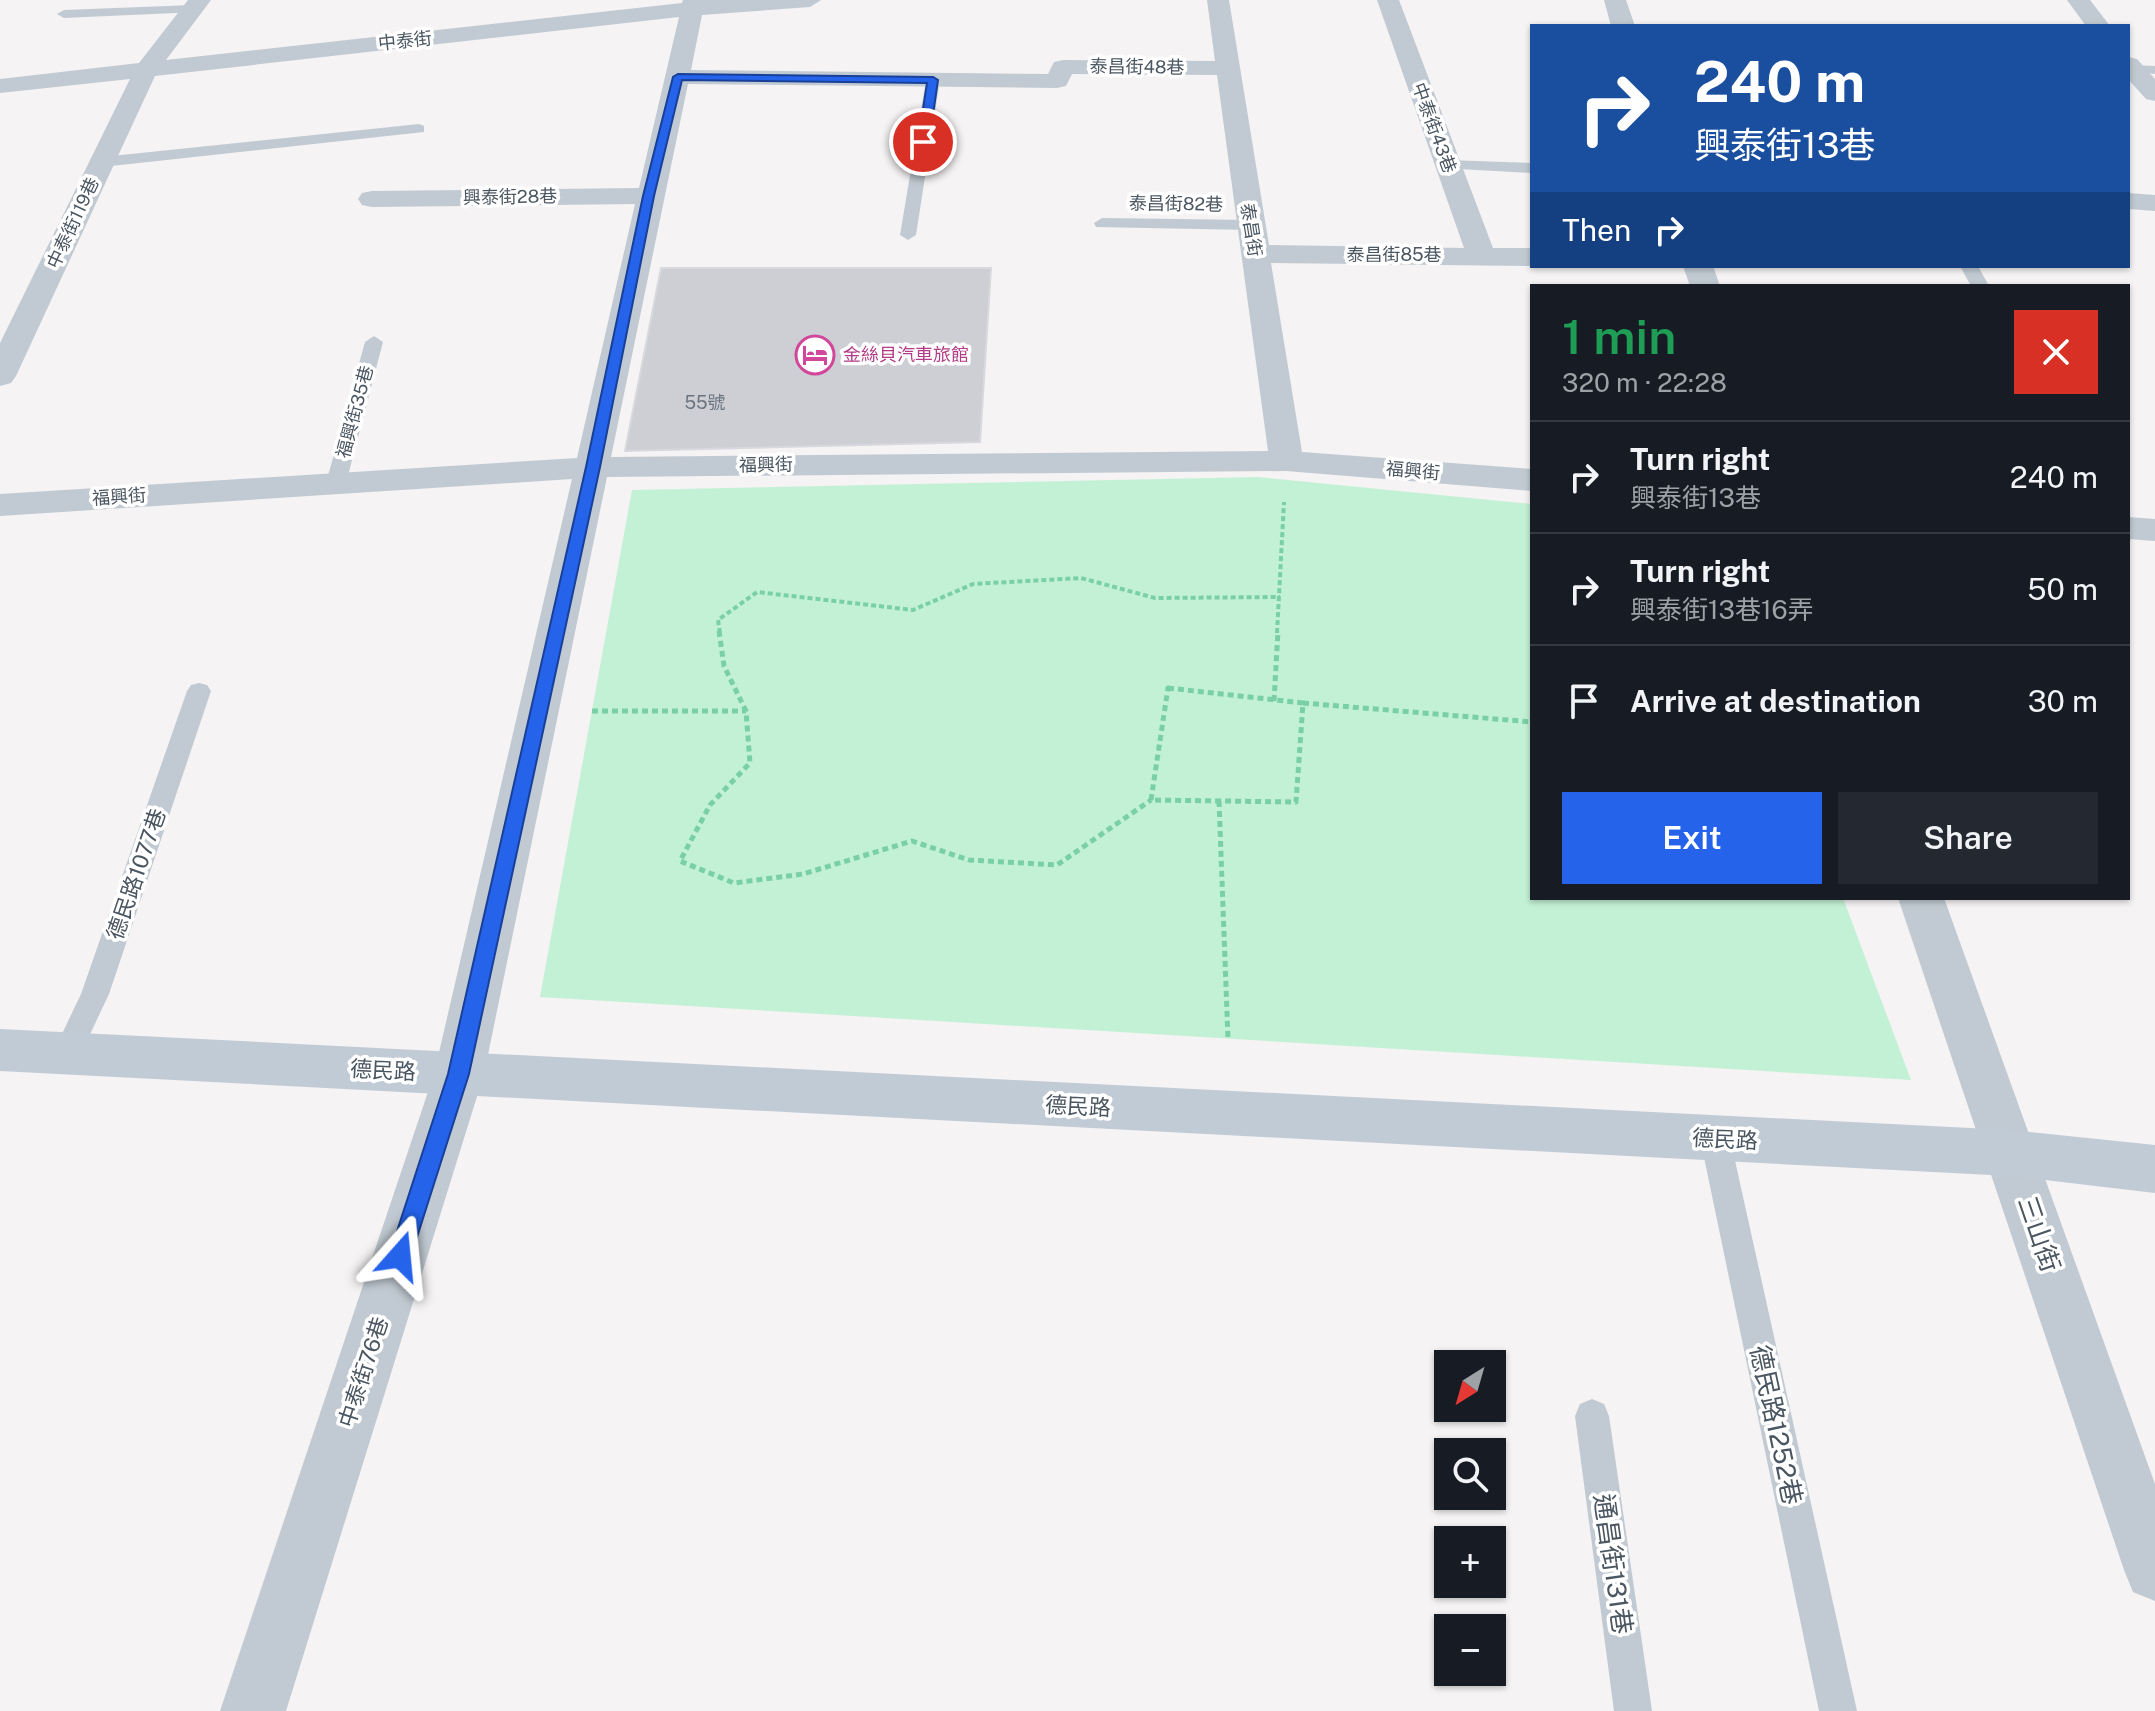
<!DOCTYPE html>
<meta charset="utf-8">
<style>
:root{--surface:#171b24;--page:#242831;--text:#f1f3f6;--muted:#9ea1a6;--line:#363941;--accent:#2563eb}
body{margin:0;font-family:"Public Sans","Noto Sans TC",sans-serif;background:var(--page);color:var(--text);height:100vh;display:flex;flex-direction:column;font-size:30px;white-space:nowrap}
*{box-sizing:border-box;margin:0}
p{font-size:26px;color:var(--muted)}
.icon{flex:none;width:44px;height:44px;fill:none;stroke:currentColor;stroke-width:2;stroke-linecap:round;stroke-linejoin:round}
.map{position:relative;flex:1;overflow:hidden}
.side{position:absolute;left:1530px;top:284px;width:600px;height:616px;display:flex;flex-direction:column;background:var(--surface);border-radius:0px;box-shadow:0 2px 6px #0004}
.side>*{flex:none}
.guide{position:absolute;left:1530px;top:24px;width:600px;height:244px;border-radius:0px;box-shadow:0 2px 6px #0004;background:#1a4fa0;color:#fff;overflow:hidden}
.needle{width:52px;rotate:217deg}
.controls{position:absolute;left:1434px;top:1350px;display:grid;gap:16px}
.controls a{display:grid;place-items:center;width:72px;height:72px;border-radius:0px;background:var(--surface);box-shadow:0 2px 6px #0004;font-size:40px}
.pin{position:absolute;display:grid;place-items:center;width:68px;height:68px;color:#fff;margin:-34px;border:4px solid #fff;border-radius:50%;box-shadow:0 2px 8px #0007}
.me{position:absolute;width:88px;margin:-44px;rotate:18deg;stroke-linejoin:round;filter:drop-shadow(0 0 6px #0008)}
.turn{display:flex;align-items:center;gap:28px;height:168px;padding:0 32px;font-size:36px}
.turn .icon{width:104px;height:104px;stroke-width:2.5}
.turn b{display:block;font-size:56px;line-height:68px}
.then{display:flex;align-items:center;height:76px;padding:0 32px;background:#0003;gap:16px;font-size:30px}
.round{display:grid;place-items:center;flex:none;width:84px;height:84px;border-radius:0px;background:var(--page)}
.head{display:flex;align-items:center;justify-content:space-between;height:136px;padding:0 32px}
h1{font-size:48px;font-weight:600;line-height:60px;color:#1e9e55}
.button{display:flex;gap:16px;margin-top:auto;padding:16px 32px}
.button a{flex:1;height:92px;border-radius:0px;background:var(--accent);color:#fff;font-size:32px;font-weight:600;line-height:92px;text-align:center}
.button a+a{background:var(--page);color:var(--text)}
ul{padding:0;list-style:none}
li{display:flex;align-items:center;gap:24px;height:112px;padding:0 32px;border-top:2px solid var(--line)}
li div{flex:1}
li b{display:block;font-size:30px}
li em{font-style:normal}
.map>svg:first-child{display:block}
.green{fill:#c3f1d5}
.building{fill:#cdcfd5;stroke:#d7d9de;stroke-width:2}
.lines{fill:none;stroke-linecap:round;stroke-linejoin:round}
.path-far1{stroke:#7ad0a6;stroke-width:4;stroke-dasharray:5 3;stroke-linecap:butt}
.path{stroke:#7ad0a6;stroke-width:5;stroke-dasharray:6 4;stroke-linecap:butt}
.lane{fill:#c1cad2;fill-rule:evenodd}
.street{fill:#c1cad2;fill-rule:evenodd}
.secondary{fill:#c1cbd6;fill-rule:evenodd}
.route{fill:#2563eb;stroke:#184099;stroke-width:2}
.labels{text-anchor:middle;stroke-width:7;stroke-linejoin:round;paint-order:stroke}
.far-street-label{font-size:18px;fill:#4a5661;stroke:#fff}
.far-hotel-label{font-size:18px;fill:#b23c85;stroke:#fff;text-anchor:start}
.number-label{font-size:18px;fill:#6b747e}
.street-label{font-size:22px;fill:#4a5661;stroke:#fff}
.near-street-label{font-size:26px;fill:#4a5661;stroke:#fff}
</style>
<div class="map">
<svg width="2155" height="1711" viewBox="0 0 2155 1711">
<rect width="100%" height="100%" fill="#f5f3f3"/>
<path class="green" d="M1258 477 1532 504V898H1843L1911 1080 540 997 632 490Z"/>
<path class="building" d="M661 268H991L980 442 625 451Z"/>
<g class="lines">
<g class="path-far1">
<path d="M720 633 718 620 757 592 913 610 973 584 1081 578 1155 598 1280 597"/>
<path d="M1277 633 1284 502"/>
</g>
<g class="path">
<path d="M719 631 724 666 746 711 750 763 710 805 680 861 734 883 803 874 912 841 969 860 1057 865 1151 800"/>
<path d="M1168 688 1303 703 1296 802 1151 800Z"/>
<path d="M1274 701 1278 631"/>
<path d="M1303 703 1532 722"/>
<path d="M592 711H746"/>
<path d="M1219 801 1228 1039"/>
</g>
<g class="lane">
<path d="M193 5 200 9 198 12 64 18 57 14 64 10Z"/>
<path d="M2128 65 2155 66V74L2128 71Z"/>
<path d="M933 76 940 80 916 235 908 240 900 235 926 80Z"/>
<path d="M419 124 424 126V132L102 167 94 162 102 157Z"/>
<path d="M1447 160 1532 163V173L1441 168V162Z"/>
<path d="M1102 218 1250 220 1258 225 1250 230 1096 227 1094 223Z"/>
<path d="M1960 266H1978L1989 286H1971Z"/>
<path d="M374 336 383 342 346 483 336 489 329 487 326 483 365 342Z"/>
<path d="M199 683 207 685 211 691 109 994 76 1064 66 1068 56 1064 52 1055 81 994 187 691 191 685Z"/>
<path d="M1715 1124 1726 1128 1730 1138 1857 1711H1819L1700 1138 1704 1128Z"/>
<path d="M1592 1399 1604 1404 1609 1416 1652 1711H1614L1575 1416 1580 1404Z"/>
</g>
<g class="street">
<path d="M188 0H211L166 60 682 3 683 0H821L810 7 702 15 691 70 1048 74 1054 62 1063 60 1215 61 1207 0H1229L1269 245 1464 248 1377 0H1399L1493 248H1532V266L1271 263 1302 452 1532 469V491L1286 471 607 477 484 1074 286 1711H220L434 1074 572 479 0 516V494L577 458 635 204 372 207 362 205 358 199 362 193 372 191 639 188 679 17 155 76 16 376 11 383 0 386V343L130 79 0 93V79L139 63ZM1072 74 1217 75 1268 451 611 457 688 84 1057 88 1066 86Z"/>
<path d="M1604 0H1626L1635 26H1611Z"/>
<path d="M2067 0H2090L2110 26H2086Z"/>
<path d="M2128 57 2137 59 2155 79V101L2146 99 2128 79Z"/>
<path d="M2128 193 2155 195V211L2128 209Z"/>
<path d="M1683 266H1713L1720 286H1690Z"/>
<path d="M2128 517 2155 519V541L2128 539Z"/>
<path d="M1898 898H1944L2155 1484V1601L2133 1592 2124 1570Z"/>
</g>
<path class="secondary" d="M0 1029 2010 1130 2155 1145V1193L2010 1176 0 1071Z"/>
</g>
<path class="route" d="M678 74 933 77 938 80 929 142 923 145 918 142 927 83 682 80 654 196 600 467 469 1074 411 1256 408 1264 400 1267 392 1264 389 1256 448 1074 586 467 643 196 673 77Z"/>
<defs>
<symbol id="hotel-ring" viewBox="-11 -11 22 22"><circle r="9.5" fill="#fff" stroke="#d1479c" stroke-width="1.5"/><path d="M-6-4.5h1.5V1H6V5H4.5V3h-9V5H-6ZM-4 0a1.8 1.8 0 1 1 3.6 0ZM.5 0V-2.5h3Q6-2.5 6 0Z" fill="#d1479c"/></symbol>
</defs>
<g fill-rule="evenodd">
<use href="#hotel-ring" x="793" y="333" width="44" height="44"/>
</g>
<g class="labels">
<g class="far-street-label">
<text transform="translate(405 41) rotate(-6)" y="6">中泰街</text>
<text transform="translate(1137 67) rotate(1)" y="6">泰昌街48巷</text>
<text transform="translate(1434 128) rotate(70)" y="6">中泰街43巷</text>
<text transform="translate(510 197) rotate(-1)" y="6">興泰街28巷</text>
<text transform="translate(1176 204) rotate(1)" y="6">泰昌街82巷</text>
<text transform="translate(73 223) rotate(-65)" y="6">中泰街119巷</text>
<text transform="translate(1251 230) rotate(81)" y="6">泰昌街</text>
<text x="1394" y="261">泰昌街85巷</text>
<text transform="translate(355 412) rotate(-75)" y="6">福興街35巷</text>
<text transform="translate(766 465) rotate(-1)" y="6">福興街</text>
<text transform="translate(1413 471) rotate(5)" y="6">福興街</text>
<text transform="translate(119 497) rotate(-4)" y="6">福興街</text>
</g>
<g class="far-hotel-label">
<text x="843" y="361">金絲貝汽車旅館</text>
</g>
<g class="number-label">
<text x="705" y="409">55號</text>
</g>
<g class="street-label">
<text transform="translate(136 874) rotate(-71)" y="8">德民路1077巷</text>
<text transform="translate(383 1070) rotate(3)" y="8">德民路</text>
<text transform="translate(1078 1106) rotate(3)" y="8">德民路</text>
<text transform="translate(1725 1139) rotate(3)" y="8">德民路</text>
<text transform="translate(363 1372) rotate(-72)" y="8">中泰街76巷</text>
</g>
<g class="near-street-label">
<text transform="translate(2039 1234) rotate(71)" y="9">三山街</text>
<text transform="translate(1776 1425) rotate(78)" y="9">德民路1252巷</text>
<text transform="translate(1613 1564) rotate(82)" y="9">通昌街131巷</text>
</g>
</g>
</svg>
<div class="controls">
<a><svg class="needle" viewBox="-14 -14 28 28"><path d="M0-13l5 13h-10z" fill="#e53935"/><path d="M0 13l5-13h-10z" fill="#9ea1a6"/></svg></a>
<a><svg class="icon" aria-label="search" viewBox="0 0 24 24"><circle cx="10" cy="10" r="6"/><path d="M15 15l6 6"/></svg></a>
<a>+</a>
<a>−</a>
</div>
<div class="pin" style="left:923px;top:142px;background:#d93025"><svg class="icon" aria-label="arrive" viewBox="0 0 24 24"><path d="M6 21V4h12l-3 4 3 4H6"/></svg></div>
<svg class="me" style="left:400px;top:1256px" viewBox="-20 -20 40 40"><path d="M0-17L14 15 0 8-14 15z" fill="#2563eb" stroke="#fff" stroke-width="4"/></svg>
<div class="guide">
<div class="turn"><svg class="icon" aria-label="right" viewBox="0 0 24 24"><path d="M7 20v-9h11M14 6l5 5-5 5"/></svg><div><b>240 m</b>興泰街13巷</div></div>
<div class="then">Then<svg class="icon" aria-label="right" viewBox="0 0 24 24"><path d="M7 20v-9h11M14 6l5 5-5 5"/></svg></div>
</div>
<section class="side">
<div class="head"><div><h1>1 min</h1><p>320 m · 22:28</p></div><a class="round" style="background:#d93025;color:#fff"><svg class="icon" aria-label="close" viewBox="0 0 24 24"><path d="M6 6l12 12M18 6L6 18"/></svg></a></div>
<ul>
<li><svg class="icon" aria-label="right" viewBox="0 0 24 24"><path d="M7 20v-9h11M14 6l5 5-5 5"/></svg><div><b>Turn right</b><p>興泰街13巷</p></div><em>240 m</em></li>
<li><svg class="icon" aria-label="right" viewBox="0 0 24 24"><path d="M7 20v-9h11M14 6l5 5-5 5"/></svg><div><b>Turn right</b><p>興泰街13巷16弄</p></div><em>50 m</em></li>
<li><svg class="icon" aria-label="arrive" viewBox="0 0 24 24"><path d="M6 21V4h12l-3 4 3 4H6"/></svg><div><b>Arrive at destination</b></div><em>30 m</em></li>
</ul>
<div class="button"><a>Exit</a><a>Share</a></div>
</section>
</div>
